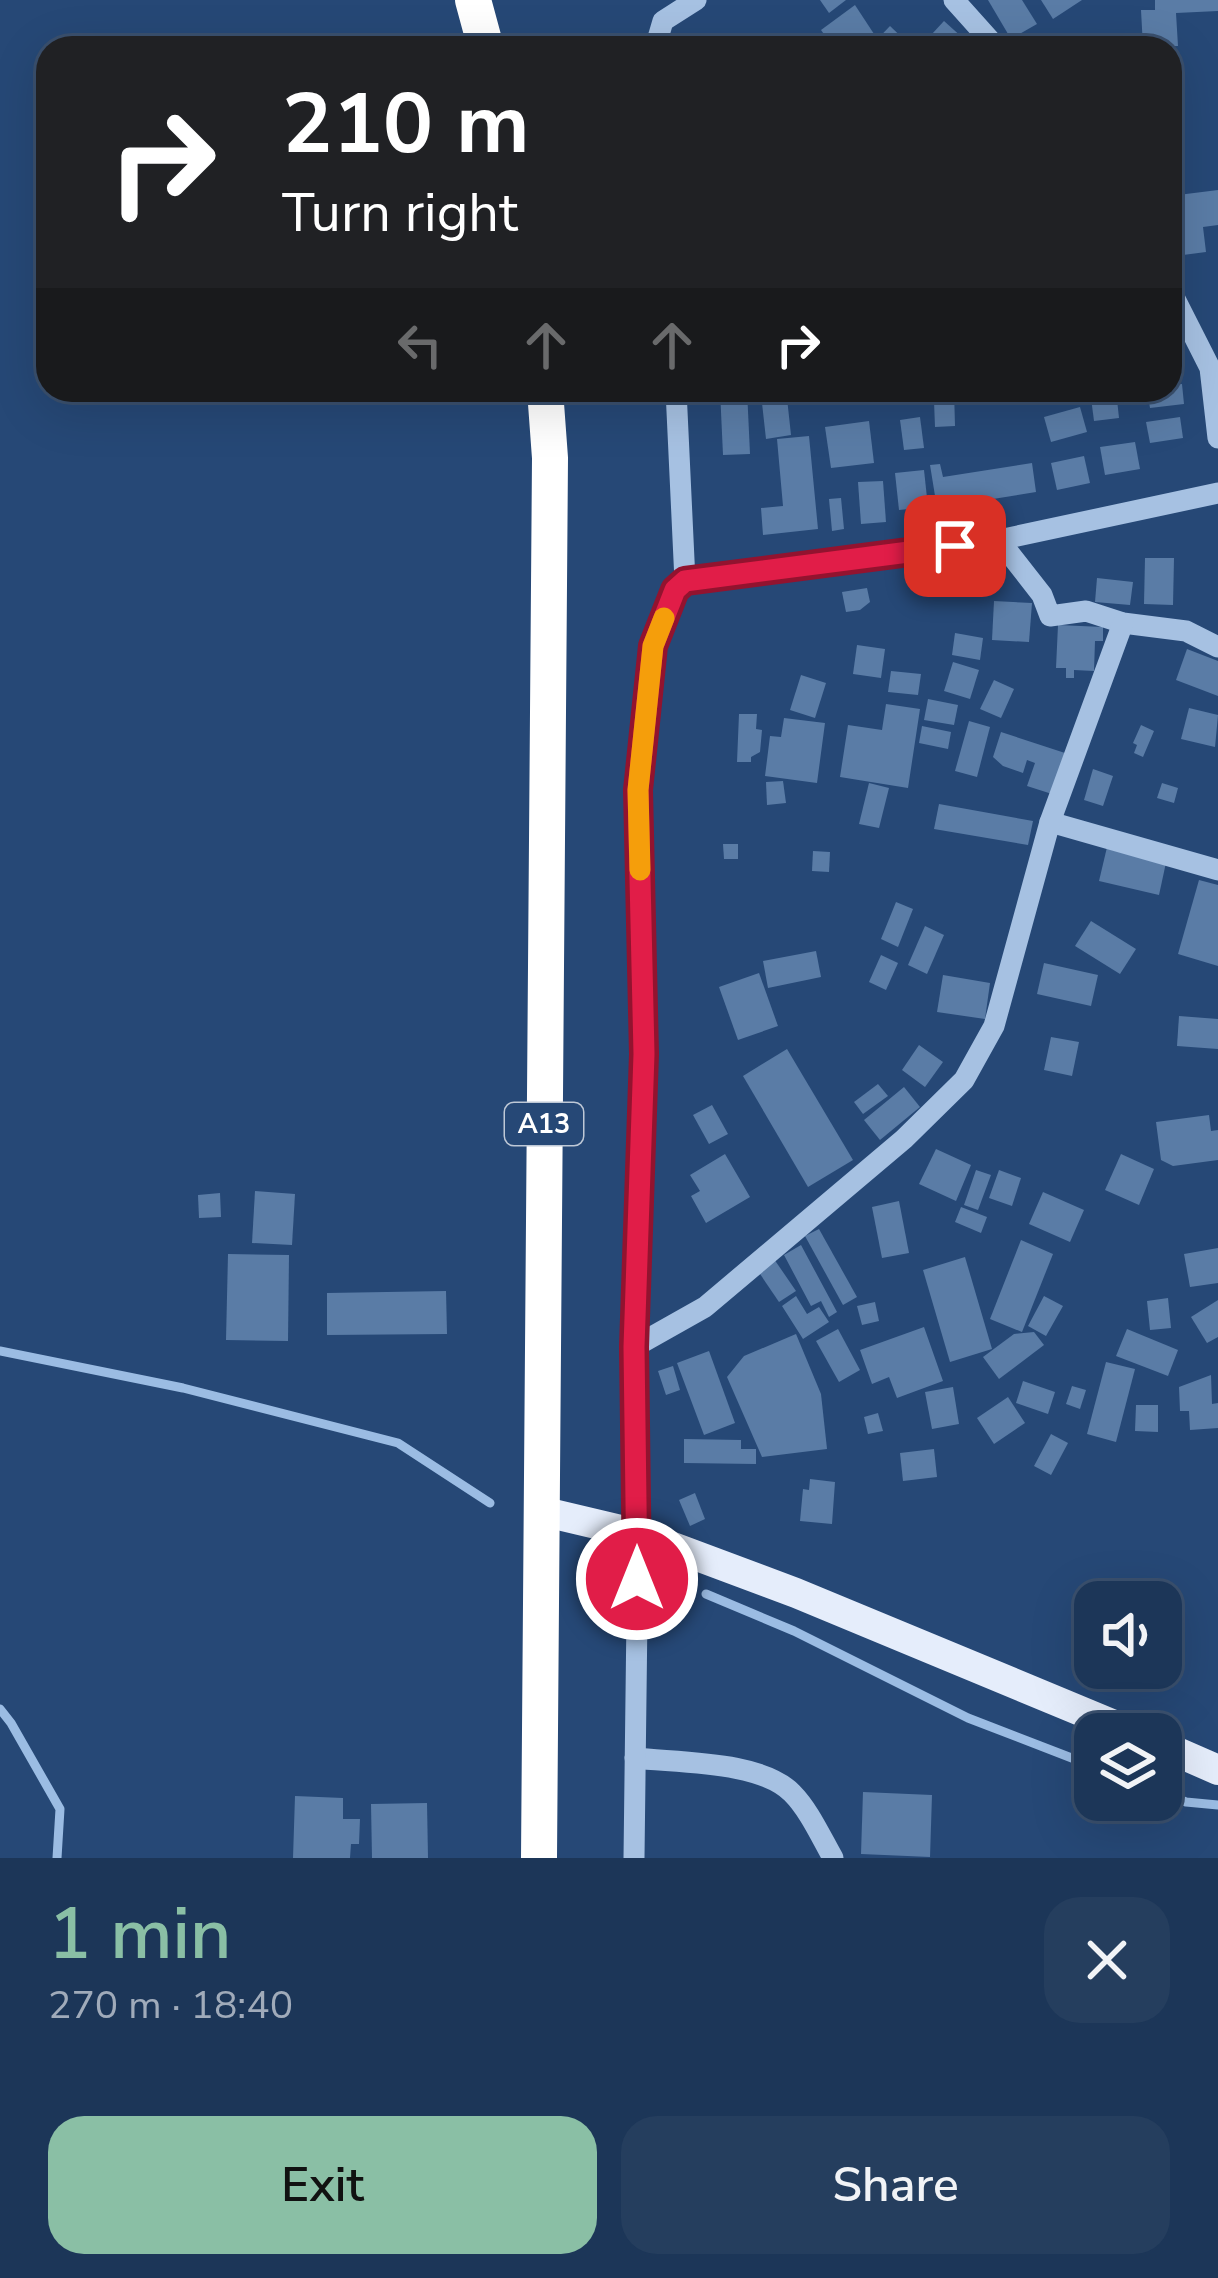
<!DOCTYPE html>
<meta charset="utf-8">
<style>
:root{--surface:#1c3658;--page:#253e5e;--text:#f1f3f6;--muted:#a0abba;--line:#3a506e;--accent:#8abfa5}
body{margin:0;font-family:"Nunito Sans",sans-serif;background:var(--page);color:var(--text);height:100vh;display:flex;flex-direction:column;font-size:45px;white-space:nowrap}
*{box-sizing:border-box;margin:0}
p{font-size:39px;color:var(--muted)}
.icon{flex:none;width:66px;height:66px;fill:none;stroke:currentColor;stroke-width:2;stroke-linecap:round;stroke-linejoin:round}
.map{position:relative;height:1858px;overflow:hidden}
.details{display:flex;flex-direction:column;background:var(--surface);flex:1}
.details>*{flex:none}
.guide{position:absolute;left:36px;top:36px;width:1146px;height:366px;border-radius:36px;box-shadow:0 12px 48px #0002,0 0 0 3px var(--line);background:#202124;color:#fff;overflow:hidden}
.fabs{position:absolute;left:1074px;top:1581px;display:grid;gap:24px}
.fabs a{display:grid;place-items:center;width:108px;height:108px;border-radius:24px;background:var(--surface);box-shadow:0 12px 48px #0002,0 0 0 3px var(--line);font-size:60px}
.pin{position:absolute;display:grid;place-items:center;width:102px;height:102px;color:#fff;margin:-51px;border-radius:24px;box-shadow:0 6px 18px #0006}
.me{position:absolute;width:132px;margin:-66px;rotate:0deg;stroke-linejoin:round;filter:drop-shadow(0 0 9px #0008)}
.turn{display:flex;align-items:center;gap:42px;height:252px;padding:0 48px;font-size:54px}
.turn .icon{width:156px;height:156px;stroke-width:2.5}
.turn b{display:block;font-size:84px;line-height:102px}
.lanes{display:flex;align-items:center;height:114px;padding:0 48px;background:#0003;justify-content:center;gap:60px;direction:ltr}
.lanes .off{opacity:.35}
.round{display:grid;place-items:center;flex:none;width:126px;height:126px;border-radius:36px;background:var(--page)}
.headline{display:flex;align-items:center;justify-content:space-between;height:204px;padding:0 48px}
h1{font-size:72px;font-weight:600;line-height:90px;color:var(--accent)}
.button{display:flex;gap:24px;margin-top:auto;padding:24px 48px}
.button a{flex:1;height:138px;border-radius:36px;background:var(--accent);color:#111;font-size:48px;font-weight:600;line-height:138px;text-align:center}
.button a+a{background:var(--page);color:var(--text)}
.map>svg:first-child{display:block}
.lines{fill:none;stroke-linecap:round;stroke-linejoin:round}
.stream{stroke:#9bbce3;stroke-width:9}
.building{fill:#5a7ca6}
.minor{stroke:#a6c1e2;stroke-width:21}
.major{stroke:#e5edfb;stroke-width:30}
.highway{stroke:#fff;stroke-width:36}
.route-casing{stroke:#92132f;stroke-width:30}
.route{stroke:#e11d48;stroke-width:21}
.slow{stroke:#f59e0b;stroke-width:21}
.labels{text-anchor:middle;stroke-width:12;stroke-linejoin:round;paint-order:stroke}
.shield{fill:#264876;stroke:#bec8d6;stroke-width:3}
.shield-label{font-size:27px;font-weight:bold;fill:#fff}
</style>
<div class="map">
<svg width="1218" height="1858" viewBox="0 0 1218 1858">
<rect width="100%" height="100%" fill="#264876"/>
<g class="lines">
<g class="stream">
<path d="M0 1351 183 1388 398 1443 490 1503"/>
<path d="M706 1594 794 1631 968 1718 1095 1767"/>
<path d="M0 1709 11 1723 60 1809 57 1858"/>
<path d="M1161 1792 1186 1802 1218 1805"/>
</g>
</g>
<g class="building">
<path d="M820 0H846L829 13Z"/>
<path d="M988 0H1022L1037 24 1011 39Z"/>
<path d="M1041 0H1082L1053 19Z"/>
<path d="M1155 0H1218V11L1176 13 1178 46 1143 47 1141 10H1155Z"/>
<path d="M855 5 874 34 854 48H834L821 30Z"/>
<path d="M944 21 964 39 956 48H919Z"/>
<path d="M890 26 913 48H869Z"/>
<path d="M782 35 799 44 796 48H775Z"/>
<path d="M1218 190V225L1203 227 1206 252 1183 255 1180 225 1170 227V196Z"/>
<path d="M1182 384 1184 404 1150 408 1147 390H1170V385Z"/>
<path d="M720 390H747L750 454 723 455Z"/>
<path d="M791 390 792 399 787 398 791 435 766 439 761 394Z"/>
<path d="M830 390H854L855 400 831 401Z"/>
<path d="M921 390H954L955 426 935 427 934 401H921Z"/>
<path d="M967 390H995V397L967 398Z"/>
<path d="M1090 390H1116L1119 418 1094 421Z"/>
<path d="M1080 407 1087 432 1051 442 1044 417Z"/>
<path d="M920 417 924 448 904 450 900 420Z"/>
<path d="M1180 417 1183 438 1150 443 1146 422Z"/>
<path d="M869 421 874 463 831 468 825 427Z"/>
<path d="M809 436 818 529 763 535 761 508 783 506 777 439Z"/>
<path d="M1135 442 1140 469 1105 475 1100 447Z"/>
<path d="M1084 456 1090 483 1057 490 1051 463Z"/>
<path d="M1032 463 1036 492 937 508 930 465 940 464 943 477Z"/>
<path d="M924 470 928 507 899 510 895 473Z"/>
<path d="M883 481 886 522 861 524 858 482Z"/>
<path d="M841 498 844 529 832 531 829 499Z"/>
<path d="M1145 558H1174L1173 605 1144 604Z"/>
<path d="M1097 578 1133 582 1130 605 1095 602Z"/>
<path d="M867 588 870 602 860 610 846 612 842 592Z"/>
<path d="M994 601 1032 603 1029 642 992 640Z"/>
<path d="M1058 625 1103 627V641H1095L1094 671 1074 670V678H1066V668H1056Z"/>
<path d="M955 633 983 638 980 660 952 655Z"/>
<path d="M857 645 885 649 881 678 853 674Z"/>
<path d="M1187 649 1218 661V696L1176 680Z"/>
<path d="M953 662 979 670 970 699 944 691Z"/>
<path d="M891 671 921 674 918 695 888 692Z"/>
<path d="M801 675 826 683 815 718 790 710Z"/>
<path d="M994 680 1014 689 1001 718 980 709Z"/>
<path d="M928 699 958 705 954 725 924 720Z"/>
<path d="M886 704 920 709 908 788 840 777 848 725 882 730Z"/>
<path d="M1189 708 1218 715 1215 747 1181 739Z"/>
<path d="M739 714H757L756 729 762 730 760 752 751 757V762H737Z"/>
<path d="M784 718 825 723 817 783 765 776 770 736 781 737Z"/>
<path d="M969 721 990 727 977 777 955 771Z"/>
<path d="M1141 725 1154 731 1143 757 1134 753 1137 745 1133 743Z"/>
<path d="M922 726 951 732 948 749 919 743Z"/>
<path d="M1001 732 1065 753 1052 794 1027 786 1035 763 1027 760 1023 773 1003 766 993 757Z"/>
<path d="M1093 769 1113 776 1103 806 1084 800Z"/>
<path d="M783 781 786 803 767 805 766 782Z"/>
<path d="M869 783 889 788 879 828 859 824Z"/>
<path d="M1162 783 1178 788 1174 803 1157 798Z"/>
<path d="M939 804 1033 821 1028 845 934 829Z"/>
<path d="M1108 843 1167 858 1159 895 1099 881Z"/>
<path d="M723 844H738V859H724Z"/>
<path d="M813 851 830 852 829 872 812 871Z"/>
<path d="M1199 880 1218 885V966L1178 954Z"/>
<path d="M896 902 913 909 898 947 881 939Z"/>
<path d="M1091 921 1136 949 1120 974 1075 946Z"/>
<path d="M925 926 944 935 927 974 908 965Z"/>
<path d="M816 951 821 977 768 988 763 961Z"/>
<path d="M881 955 898 963 886 990 869 982Z"/>
<path d="M1044 963 1098 975 1091 1006 1037 994Z"/>
<path d="M759 973 778 1026 738 1040 719 987Z"/>
<path d="M943 975 990 983 985 1019 937 1012Z"/>
<path d="M1179 1016 1218 1019V1049L1177 1046Z"/>
<path d="M1051 1037 1079 1042 1072 1076 1044 1070Z"/>
<path d="M919 1045 943 1062 925 1087 902 1070Z"/>
<path d="M787 1049 853 1160 808 1187 743 1076Z"/>
<path d="M878 1084 888 1096 863 1114 854 1102Z"/>
<path d="M904 1087 920 1107 880 1140 864 1120Z"/>
<path d="M712 1105 728 1134 709 1144 693 1115Z"/>
<path d="M1209 1115 1211 1131 1218 1130V1160L1173 1166 1161 1160 1156 1122Z"/>
<path d="M936 1149 971 1165 956 1201 919 1184Z"/>
<path d="M725 1154 750 1197 706 1223 691 1196 700 1191 690 1175Z"/>
<path d="M1121 1154 1154 1169 1139 1205 1105 1190Z"/>
<path d="M976 1170 991 1175 978 1210 964 1205Z"/>
<path d="M999 1170 1021 1178 1012 1206 989 1198Z"/>
<path d="M255 1191 295 1194 292 1245 252 1243Z"/>
<path d="M1043 1192 1084 1210 1070 1242 1029 1224Z"/>
<path d="M220 1193 221 1217 199 1218 198 1195Z"/>
<path d="M899 1201 909 1253 882 1258 872 1207Z"/>
<path d="M961 1207 987 1217 981 1233 955 1222Z"/>
<path d="M819 1229 857 1297 843 1305 805 1236Z"/>
<path d="M1021 1240 1053 1254 1022 1332 990 1319Z"/>
<path d="M801 1245 837 1312 829 1317 821 1301 811 1306 784 1255Z"/>
<path d="M1218 1248V1283L1190 1287 1184 1254Z"/>
<path d="M228 1254 289 1255 288 1341 226 1340Z"/>
<path d="M965 1257 992 1349 950 1362 923 1270Z"/>
<path d="M774 1259 796 1291 779 1302 758 1271Z"/>
<path d="M446 1291 447 1334 327 1335V1293Z"/>
<path d="M796 1296 807 1314 819 1307 829 1322 803 1339 782 1306Z"/>
<path d="M1044 1296 1063 1306 1046 1336 1028 1326Z"/>
<path d="M1168 1298 1171 1328 1150 1330 1147 1301Z"/>
<path d="M1218 1300V1337L1207 1343 1191 1317Z"/>
<path d="M875 1302 879 1321 862 1325 857 1306Z"/>
<path d="M924 1327 943 1381 897 1398 889 1377 872 1384 860 1350Z"/>
<path d="M838 1329 860 1370 839 1382 816 1341Z"/>
<path d="M1127 1329 1178 1350 1168 1376 1116 1356Z"/>
<path d="M1034 1332 1044 1345 999 1379 983 1357 1014 1334Z"/>
<path d="M796 1334 821 1394 827 1449 762 1457 727 1377 744 1356Z"/>
<path d="M709 1351 735 1423 704 1435 677 1363Z"/>
<path d="M1106 1362 1135 1369 1116 1442 1087 1434Z"/>
<path d="M673 1366 680 1390 666 1395 658 1371Z"/>
<path d="M1211 1375 1212 1404 1218 1403V1428L1190 1430 1189 1411H1180L1179 1387Z"/>
<path d="M1023 1381 1055 1392 1048 1414 1016 1403Z"/>
<path d="M1072 1386 1086 1390 1080 1409 1066 1404Z"/>
<path d="M953 1387 959 1424 932 1429 925 1392Z"/>
<path d="M1008 1397 1025 1423 994 1444 977 1418Z"/>
<path d="M1136 1405H1158V1432L1135 1431Z"/>
<path d="M878 1413 883 1431 868 1434 864 1417Z"/>
<path d="M1051 1434 1068 1443 1051 1475 1034 1466Z"/>
<path d="M684 1439 741 1440V1449H756V1464L684 1463Z"/>
<path d="M934 1449 937 1477 903 1481 900 1453Z"/>
<path d="M810 1479 835 1482 832 1524 800 1521 803 1489 809 1490Z"/>
<path d="M695 1493 705 1519 690 1526 679 1500Z"/>
<path d="M863 1792 932 1795 930 1857 861 1854Z"/>
<path d="M295 1796 343 1798V1819H360L359 1844H351L350 1858H293Z"/>
<path d="M427 1803 428 1858H372L371 1804Z"/>
</g>
<g class="lines">
<g class="minor">
<path d="M954 0 997 48"/>
<path d="M659 48 658 38 663 21 696 0"/>
<path d="M1170 289 1210 368 1218 438"/>
<path d="M676 390 685 581"/>
<path d="M999 540 1042 595 1050 616 1086 611 1123 623 1186 631 1218 647"/>
<path d="M1050 822 1218 870"/>
<path d="M634 1347 705 1307 904 1139 964 1080 994 1026 1050 822 1123 623"/>
<path d="M635 1758C679 1763 761 1761 792 1793 809 1810 821 1837 833 1858"/>
<path d="M634 1858 638 1534 634 1347 644 1054 638 790 653 646 675 590 685 581 999 540 1218 493"/>
</g>
<g class="major">
<path d="M541 1511 638 1534 796 1593 1136 1734"/>
<path d="M1161 1745 1218 1770"/>
</g>
<g class="highway">
<path d="M473 0 486 48"/>
<path d="M539 1858 550 458 545 390"/>
</g>
</g>
<g class="lines">
<defs>
<path id="route" d="M637 1579 634 1347 644 1054 638 790 653 646 675 590 685 581 955 546"/>
</defs>
<use href="#route" class="route-casing"/>
<use href="#route" class="route"/>
<path class="slow" d="M640 870 638 790 653 646 664 618"/>
</g>
<g class="labels">
<rect class="shield" x="505" y="1103" width="78" height="42" rx="9"/>
<g class="shield-label">
<text x="544" y="1133">A13</text>
</g>
</g>
</svg>
<div class="fabs">
<a><svg class="icon" aria-label="sound" viewBox="0 0 24 24"><path d="M4 9h4l5-4v14l-5-4H4zM17 9q2 3 0 6"/></svg></a>
<a><svg class="icon" aria-label="layers" viewBox="0 0 24 24"><path d="M12 4l9 5-9 5-9-5zM3 14l9 5 9-5"/></svg></a>
</div>
<div class="pin" style="left:955px;top:546px;background:#d93025"><svg class="icon" aria-label="arrive" viewBox="0 0 24 24"><path d="M6 21V4h12l-3 4 3 4H6"/></svg></div>
<svg class="me" style="left:637px;top:1579px" viewBox="-20 -20 40 40"><circle r="17" fill="#e11d48" stroke="#fff" stroke-width="3"/><path d="M0-11L8 9 0 5-8 9z" fill="#fff"/></svg>
<div class="guide">
<div class="turn"><svg class="icon" aria-label="right" viewBox="0 0 24 24"><path d="M7 20v-9h11M14 6l5 5-5 5"/></svg><div><b>210 m</b>Turn right</div></div>
<div class="lanes"><svg class="icon off" aria-label="left" viewBox="0 0 24 24"><path d="M17 20v-9H6M10 6l-5 5 5 5"/></svg><svg class="icon off" aria-label="ahead" viewBox="0 0 24 24"><path d="M12 20V5M6 11l6-6 6 6"/></svg><svg class="icon off" aria-label="ahead" viewBox="0 0 24 24"><path d="M12 20V5M6 11l6-6 6 6"/></svg><svg class="icon" aria-label="right" viewBox="0 0 24 24"><path d="M7 20v-9h11M14 6l5 5-5 5"/></svg></div>
</div>
</div>
<section class="details">
<div class="headline"><div><h1>1 min</h1><p>270 m · 18:40</p></div><a class="round"><svg class="icon" aria-label="close" viewBox="0 0 24 24"><path d="M6 6l12 12M18 6L6 18"/></svg></a></div>
<div class="button"><a>Exit</a><a>Share</a></div>
</section>
